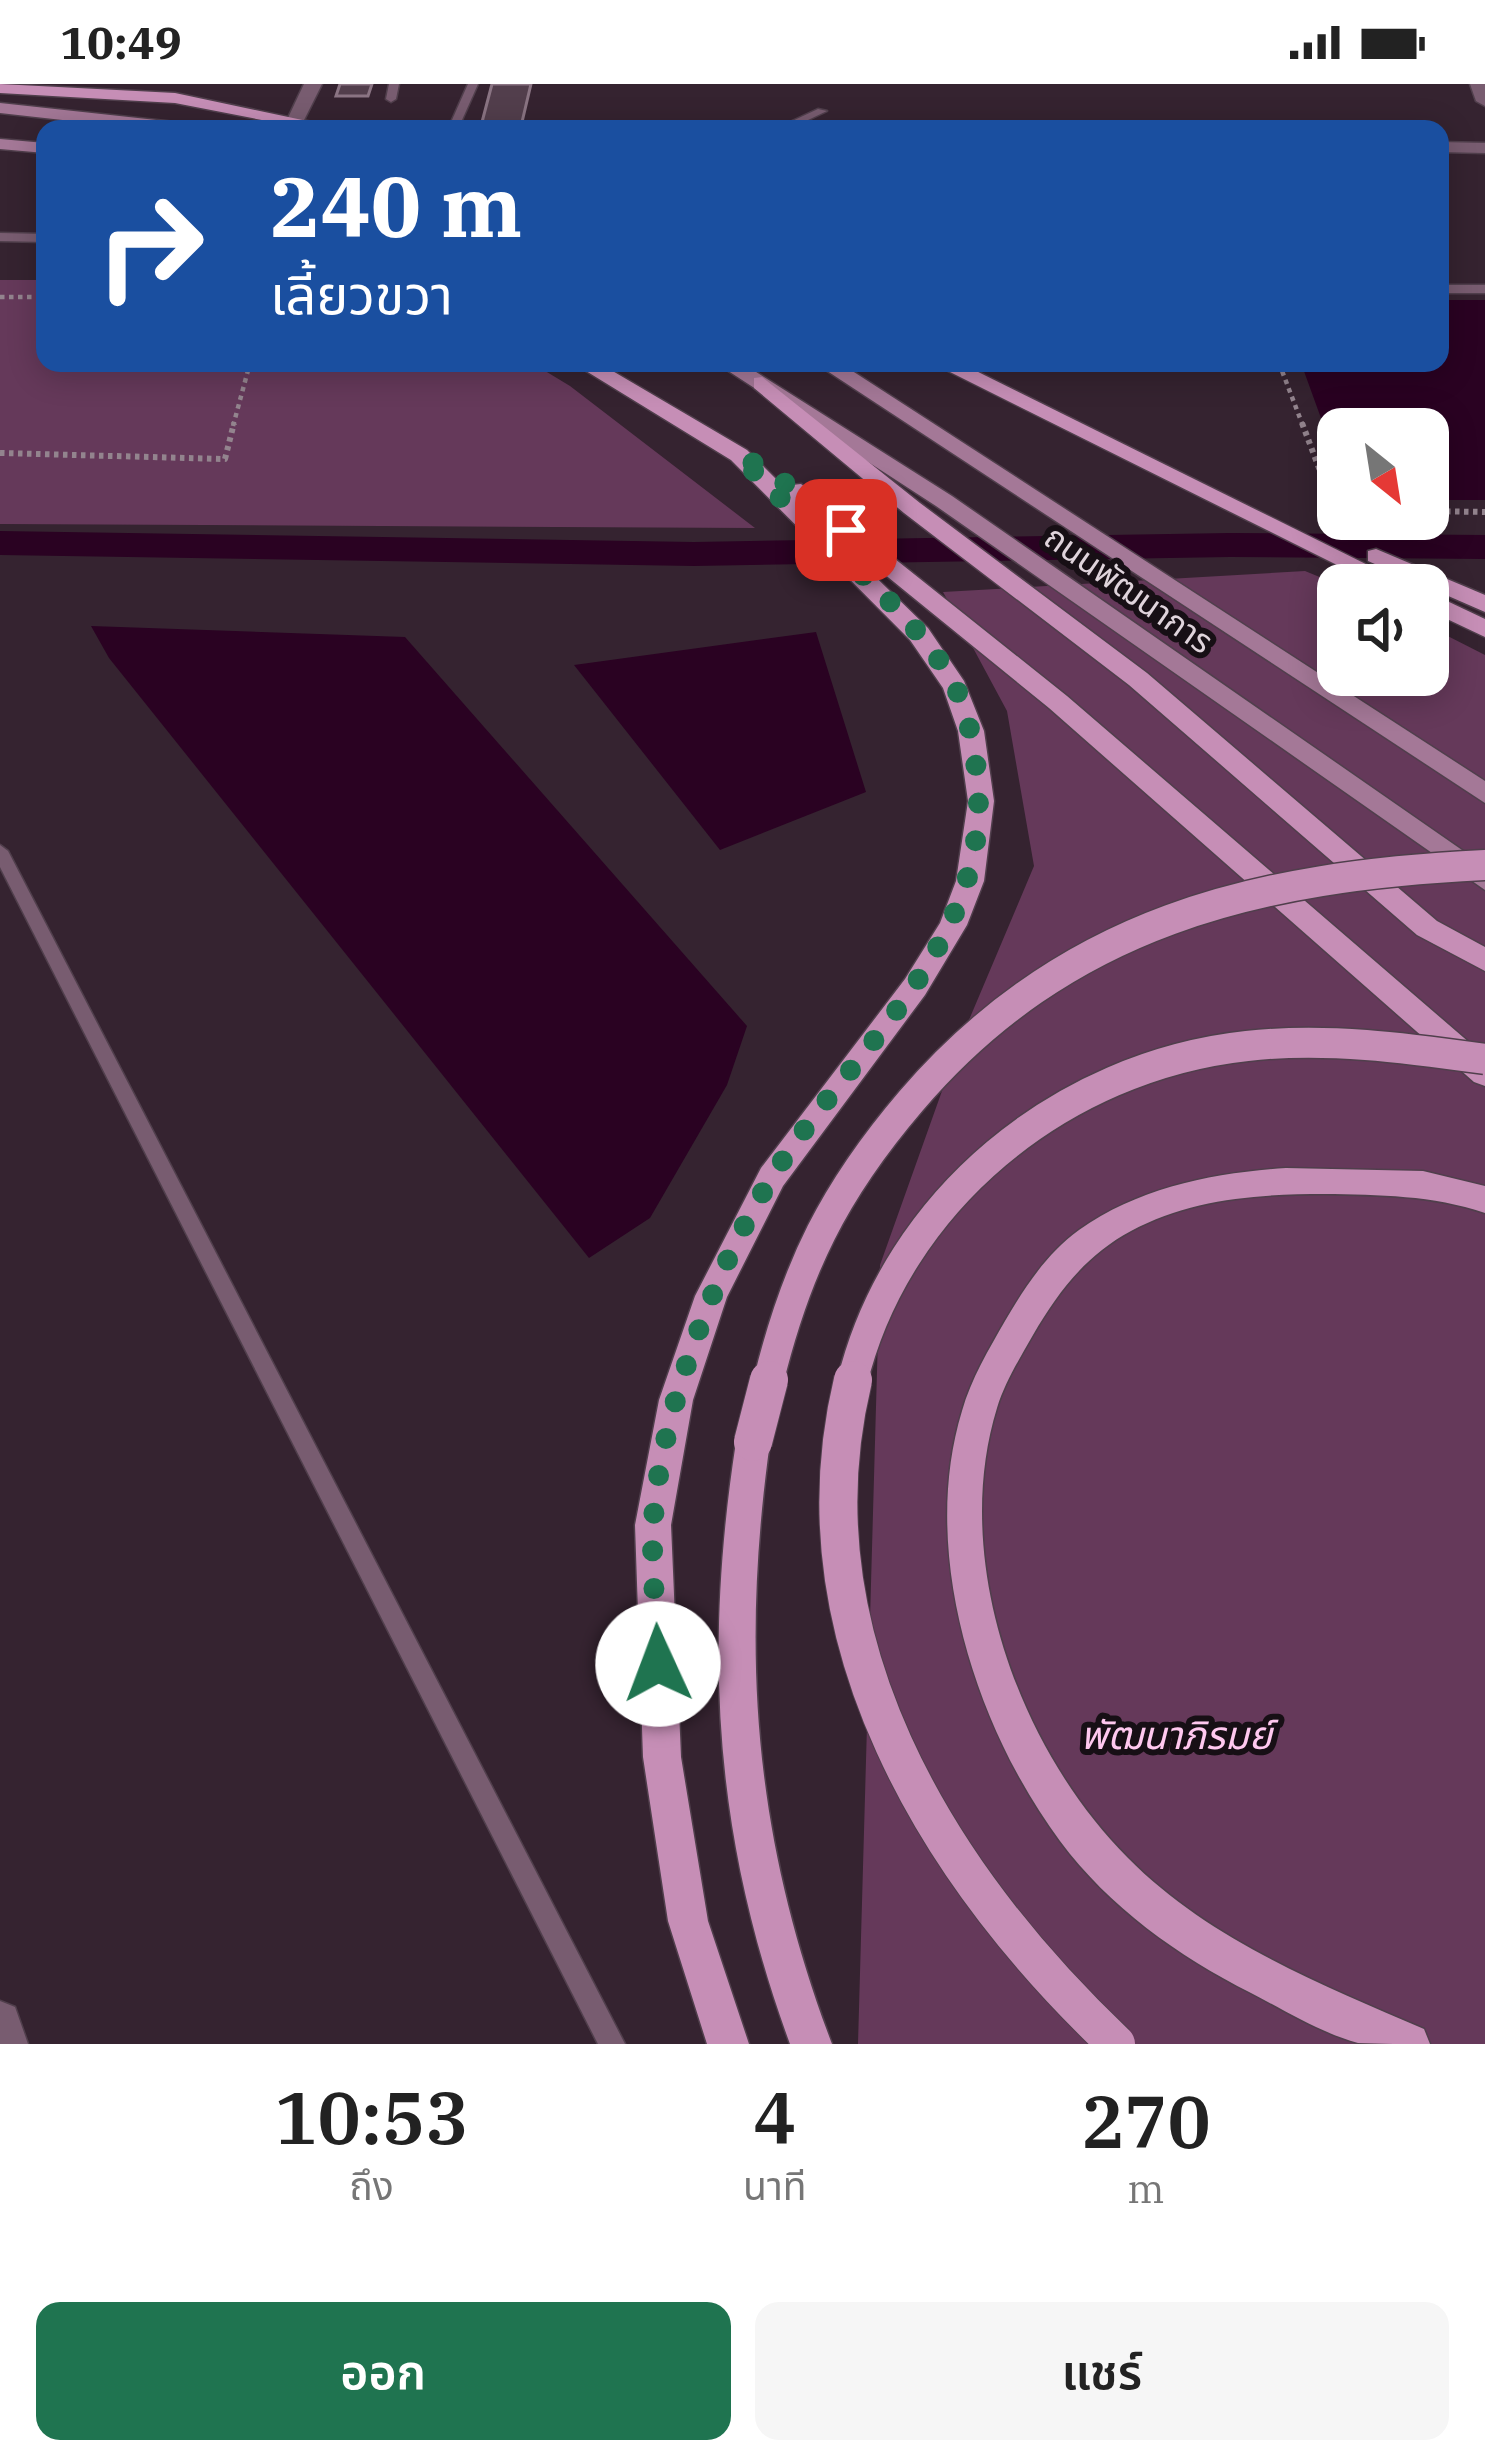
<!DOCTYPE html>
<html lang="th">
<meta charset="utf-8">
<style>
:root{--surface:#fff;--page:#f6f6f6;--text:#222;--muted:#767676;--accent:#1f7450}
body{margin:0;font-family:"IBM Plex Serif","Noto Sans Thai",serif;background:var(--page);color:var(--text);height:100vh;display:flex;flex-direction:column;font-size:45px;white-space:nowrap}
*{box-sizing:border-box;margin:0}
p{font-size:39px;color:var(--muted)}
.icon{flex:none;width:66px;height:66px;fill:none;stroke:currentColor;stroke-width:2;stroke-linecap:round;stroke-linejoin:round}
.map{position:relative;height:1960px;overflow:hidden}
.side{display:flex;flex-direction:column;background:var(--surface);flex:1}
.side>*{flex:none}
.guide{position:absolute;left:36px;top:36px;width:1413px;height:252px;border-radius:24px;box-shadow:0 6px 30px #0003;background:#1a4fa0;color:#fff;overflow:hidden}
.needle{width:78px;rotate:150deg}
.tools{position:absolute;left:1317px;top:324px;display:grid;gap:24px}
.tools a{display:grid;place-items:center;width:132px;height:132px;border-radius:24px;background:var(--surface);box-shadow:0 6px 30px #0003;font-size:60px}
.pin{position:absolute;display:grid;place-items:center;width:102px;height:102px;color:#fff;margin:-51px;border-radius:24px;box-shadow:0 6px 18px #0006}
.me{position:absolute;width:132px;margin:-66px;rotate:358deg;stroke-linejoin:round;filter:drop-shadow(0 0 9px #0008)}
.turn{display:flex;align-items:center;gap:42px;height:252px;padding:0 36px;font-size:54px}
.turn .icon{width:156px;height:156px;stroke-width:2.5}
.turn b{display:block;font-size:84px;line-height:102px}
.eta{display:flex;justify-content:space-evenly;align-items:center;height:204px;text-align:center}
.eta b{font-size:72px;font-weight:600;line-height:84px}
.primary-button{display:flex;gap:24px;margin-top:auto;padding:24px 36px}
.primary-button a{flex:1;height:138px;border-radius:24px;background:var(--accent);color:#fff;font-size:48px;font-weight:600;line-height:138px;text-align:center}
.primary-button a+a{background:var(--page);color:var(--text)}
.status{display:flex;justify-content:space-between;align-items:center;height:84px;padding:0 60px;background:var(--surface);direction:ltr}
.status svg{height:33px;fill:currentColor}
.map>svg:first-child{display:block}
.green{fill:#65395a}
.water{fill:#2a0222}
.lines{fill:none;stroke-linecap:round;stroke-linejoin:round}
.canal{fill:#2a0222;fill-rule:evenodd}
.building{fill:#523e4c;stroke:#8a7483;stroke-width:3}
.service-casing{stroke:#503f4c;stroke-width:3}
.minor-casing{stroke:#503f4c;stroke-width:3}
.secondary-casing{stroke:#503f4c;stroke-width:3}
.primary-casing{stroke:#503f4c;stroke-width:3}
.path-far1{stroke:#93848e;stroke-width:4.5;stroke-dasharray:4.5 4.5;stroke-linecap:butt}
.path{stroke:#93848e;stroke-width:6;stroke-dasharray:4.5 4.5;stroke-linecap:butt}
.service{fill:#785c70;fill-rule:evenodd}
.minor{fill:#785c70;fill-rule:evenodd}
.secondary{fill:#a47897;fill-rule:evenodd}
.primary{fill:#c68eb6;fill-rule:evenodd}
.primary-bridge-far1-casing{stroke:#503f4c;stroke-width:33;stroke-linecap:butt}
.primary-bridge-casing{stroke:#503f4c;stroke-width:40;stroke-linecap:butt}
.primary-bridge-far1{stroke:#c68eb6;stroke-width:30}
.primary-bridge{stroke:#c68eb6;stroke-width:38}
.route{stroke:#1f7450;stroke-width:21;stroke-dasharray:0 37.8}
.labels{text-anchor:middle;stroke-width:12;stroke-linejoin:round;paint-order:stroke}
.street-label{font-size:33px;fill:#e0d4dc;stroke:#170f15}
.near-park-label{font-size:39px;font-style:italic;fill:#ffc8ef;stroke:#170f15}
</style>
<div class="status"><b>10:49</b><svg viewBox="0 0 49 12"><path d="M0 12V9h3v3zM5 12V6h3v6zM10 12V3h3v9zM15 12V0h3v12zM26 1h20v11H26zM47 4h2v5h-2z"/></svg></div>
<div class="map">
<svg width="1485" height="1960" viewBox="0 0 1485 1960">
<rect width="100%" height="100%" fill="#352330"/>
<g class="green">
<path d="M0 196H45V279H532L570 302 755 444 0 440Z"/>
<path d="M1305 487 1339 501 1338 591H1428V542L1485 571V1960H858L880 1181 958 962 1034 782 1007 627 943 508Z"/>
</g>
<g class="water">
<path d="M1440 216H1485V416H1428V345H1338V381L1301 279H1440Z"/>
<path d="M91 542 405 553 747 942 727 1001 650 1134 589 1174 109 574Z"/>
<path d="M816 548 866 708 720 766 574 581Z"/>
</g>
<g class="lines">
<path class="canal" d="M0 447 694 458 1230 449 1485 451V475L1230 473 694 482 0 471Z"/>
</g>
<g class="building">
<path d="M340 0H372L368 12H336Z"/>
<path d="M492 0H531L522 38H482Z"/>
</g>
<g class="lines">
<defs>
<g id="service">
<path d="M389 0H399L396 15 391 18 386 15Z"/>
<path d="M468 0H478L458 45H448Z"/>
<path d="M818 25 827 27 789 45H775Z"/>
<path d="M0 149 45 150V158L0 157Z"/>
<rect x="1440" y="201" width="45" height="8"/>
<path d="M0 761 8 767 625 1960H598L0 783Z"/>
</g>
<g id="minor">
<path d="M304 0H322L302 40H290L287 36Z"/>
<path d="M1470 0H1485V22L1476 17Z"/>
<path d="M1440 58 1485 59V69L1440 68Z"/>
<path d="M0 1917 15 1923 28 1960H0Z"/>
</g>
<g id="secondary">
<path d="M0 19 193 40 202 45H143L0 29Z"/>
<path d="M0 55 45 59V69L0 65Z"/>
<path d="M716 279H742L952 412 1485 782V806L936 422Z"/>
<path d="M815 279H840L1485 697V719Z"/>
</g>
<g id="primary">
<path d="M0 0 175 9 345 45H308L175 19 0 9Z"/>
<path d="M573 279H599L747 366 783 402 801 400 1067 612 1485 972V1002L1474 998 1049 624 814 433 928 544 964 597 984 647 994 717 984 797 967 841 925 911 783 1102 727 1213 693 1316 671 1441 681 1673 708 1837 749 1960H707L668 1837 643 1673 635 1441 659 1316 695 1212 761 1084 905 895 940 839 956 797 968 717 958 647 943 604 910 556 731 376Z"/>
<path d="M932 279H960L1408 501H1377Z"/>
<path d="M762 293 920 419 1147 589 1437 837 1485 863V887L1417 851 1129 601 904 429 754 304V294Z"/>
<path d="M1376 465 1485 511V528L1368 477V467Z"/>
<path d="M1428 508 1485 535V553L1428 526Z"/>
<path d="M1286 1084 1423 1087 1485 1102V1129C1432 1111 1380 1111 1324 1110 1258 1110 1190 1115 1131 1147 1086 1171 1058 1208 1033 1251 1020 1274 1005 1298 997 1324 950 1476 1019 1665 1128 1774 1209 1856 1320 1900 1424 1945L1430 1960C1408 1960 1379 1960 1358 1959 1321 1949 1284 1926 1251 1909 1178 1872 1109 1823 1060 1757 975 1642 919 1468 962 1327 971 1295 989 1265 1005 1237 1025 1203 1047 1169 1079 1146 1140 1103 1214 1089 1286 1084Z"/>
<path d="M753 1342 765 1347 770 1358C740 1573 755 1757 832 1960H790C715 1756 703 1572 736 1358L741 1347Z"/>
</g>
</defs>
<use href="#service" class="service-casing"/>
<use href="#minor" class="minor-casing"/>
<use href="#secondary" class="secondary-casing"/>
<use href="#primary" class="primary-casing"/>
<g class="path-far1">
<path d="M0 213H45"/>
<path d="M1279 279 1303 342"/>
<path d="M233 342 250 279"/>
</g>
<g class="path">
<path d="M1302 339 1322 392 1338 402"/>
<path d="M0 369 225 375 234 339"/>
<path d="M1428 427 1485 428"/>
</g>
<use href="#service" class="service"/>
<use href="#minor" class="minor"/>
<use href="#secondary" class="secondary"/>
<use href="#primary" class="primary"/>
<defs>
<g id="primary-bridge-far1">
<path d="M768 1299C796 1184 834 1107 911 1017 1065 837 1257 792 1485 781"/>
<path d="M852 1299C896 1117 1061 982 1247 962 1326 953 1406 964 1485 975"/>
</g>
<g id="primary-bridge">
<path d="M853 1296C791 1553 936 1789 1116 1960"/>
<path d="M753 1358 769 1296"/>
</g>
</defs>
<use href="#primary-bridge-far1" class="primary-bridge-far1-casing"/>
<use href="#primary-bridge" class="primary-bridge-casing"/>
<use href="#primary-bridge-far1" class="primary-bridge-far1"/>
<use href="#primary-bridge" class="primary-bridge"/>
</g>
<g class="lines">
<path class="route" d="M658 1580C657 1535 651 1489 653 1444 656 1371 683 1282 711 1215 727 1174 749 1130 772 1093 854 961 999 854 976 682 972 655 968 628 955 603 915 523 801 442 739 371L774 391 846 446"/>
</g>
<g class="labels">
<g class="street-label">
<text transform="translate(1129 505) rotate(35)" y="12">ถนนพัฒนาการ</text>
</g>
<g class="near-park-label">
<text x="1176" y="1665">พัฒนาภิรมย์</text>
</g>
</g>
</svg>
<div class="tools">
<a><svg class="needle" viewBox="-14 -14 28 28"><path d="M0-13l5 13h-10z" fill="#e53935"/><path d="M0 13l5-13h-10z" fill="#767676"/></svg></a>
<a><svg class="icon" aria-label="sound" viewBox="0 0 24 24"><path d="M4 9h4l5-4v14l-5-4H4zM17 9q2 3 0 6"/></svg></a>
</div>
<div class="pin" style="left:846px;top:446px;background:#d93025"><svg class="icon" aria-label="arrive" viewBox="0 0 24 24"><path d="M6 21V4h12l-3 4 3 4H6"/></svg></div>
<svg class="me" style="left:658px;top:1580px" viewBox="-20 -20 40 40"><circle r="19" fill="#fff"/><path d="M0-13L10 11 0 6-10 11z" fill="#1f7450"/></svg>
<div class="guide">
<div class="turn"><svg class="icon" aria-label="right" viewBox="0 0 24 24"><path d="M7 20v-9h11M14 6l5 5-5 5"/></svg><div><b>240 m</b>เลี้ยวขวา</div></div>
</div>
</div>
<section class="side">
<div class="eta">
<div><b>10:53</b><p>ถึง</p></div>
<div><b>4</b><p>นาที</p></div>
<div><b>270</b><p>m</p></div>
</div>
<div class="primary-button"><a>ออก</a><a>แชร์</a></div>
</section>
